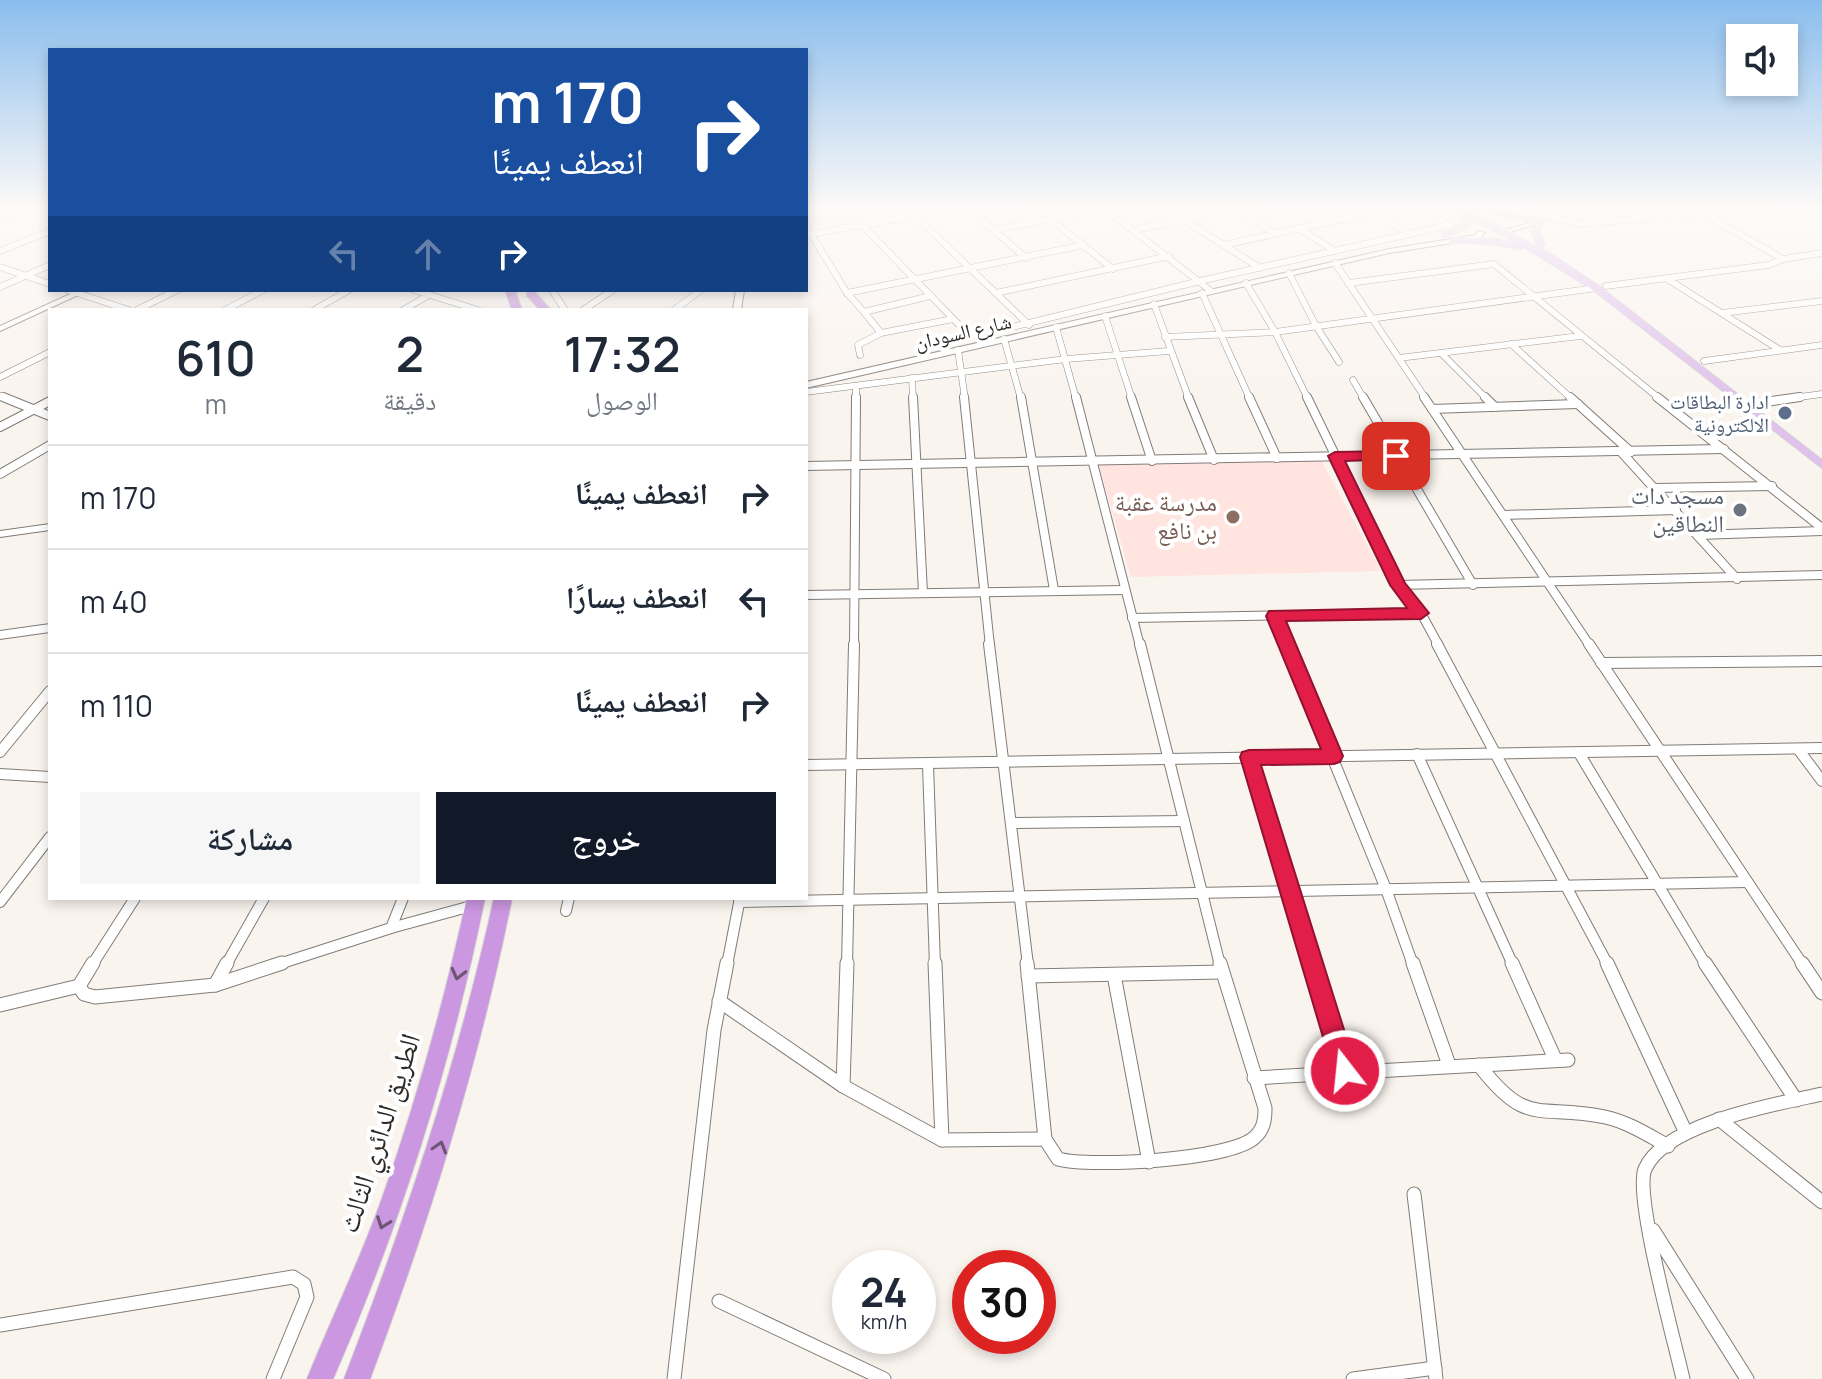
<!DOCTYPE html>
<html lang="ar">
<meta charset="utf-8">
<style>
:root{--surface:#fff;--page:#f6f6f7;--text:#1f2937;--muted:#747a83;--line:#e0e1e3;--accent:#111827}
body{margin:0;font-family:Manrope,"Noto Naskh Arabic",sans-serif;background:var(--page);color:var(--text);direction:rtl;height:100vh;display:flex;flex-direction:column;font-size:30px;white-space:nowrap}
*{box-sizing:border-box;margin:0}
p{font-size:26px;color:var(--muted)}
.icon{flex:none;width:44px;height:44px;fill:none;stroke:currentColor;stroke-width:2;stroke-linecap:round;stroke-linejoin:round}
.map{position:relative;flex:1;overflow:hidden;direction:ltr}
.side{position:absolute;left:48px;top:308px;width:760px;height:592px;display:flex;flex-direction:column;background:var(--surface);border-radius:0px;box-shadow:0 4px 12px #0003;direction:rtl}
.side>*{flex:none}
.hud{position:absolute;left:48px;top:48px;width:760px;height:244px;border-radius:0px;box-shadow:0 4px 12px #0003;direction:rtl;background:#1a4fa0;color:#fff;overflow:hidden}
.controls{position:absolute;left:1726px;top:24px;display:grid;gap:16px}
.controls a{display:grid;place-items:center;width:72px;height:72px;border-radius:0px;background:var(--surface);box-shadow:0 4px 12px #0003;font-size:40px}
.speed{position:absolute;left:832px;top:1250px;display:flex;gap:16px;font-size:40px;font-weight:700;text-align:center}
.speed>*{display:grid;place-content:center;width:104px;height:104px;border-radius:50%;background:var(--surface);box-shadow:0 4px 12px #0003;line-height:1}
.speed small{font-size:20px;font-weight:400}
.speed .limit{border:12px solid #d22;background:#fff;color:#111}
.pin{position:absolute;display:grid;place-items:center;width:68px;height:68px;color:#fff;margin:-34px;border-radius:16px;box-shadow:0 4px 12px #0006}
.me{position:absolute;width:88px;margin:-44px;rotate:344deg;stroke-linejoin:round;filter:drop-shadow(0 0 6px #0008)}
.turn{display:flex;align-items:center;gap:28px;height:168px;padding:0 32px;font-size:36px}
.turn .icon{width:104px;height:104px;stroke-width:2.5}
.turn b{display:block;font-size:56px;line-height:68px}
.lanes{display:flex;align-items:center;height:76px;padding:0 32px;background:#0003;justify-content:center;gap:40px;direction:ltr}
.lanes .off{opacity:.35}
.eta{display:flex;justify-content:space-evenly;align-items:center;height:136px;text-align:center}
.eta b{font-size:48px;font-weight:600;line-height:56px}
.primary-button{display:flex;gap:16px;margin-top:auto;padding:16px 32px}
.primary-button a{flex:1;height:92px;border-radius:0px;background:var(--accent);color:#fff;font-size:32px;font-weight:600;line-height:92px;text-align:center}
.primary-button a+a{background:var(--page);color:var(--text)}
ul{padding:0;list-style:none}
li{display:flex;align-items:center;gap:24px;height:104px;padding:0 32px;border-top:2px solid var(--line)}
li div{flex:1}
li b{display:block;font-size:30px}
li em{font-style:normal}
.map>svg:first-child{display:block}
.education{fill:#ffe4e0}
.lines{fill:none;stroke-linecap:round;stroke-linejoin:round}
.street-far3-casing{stroke:#827c77;stroke-width:7}
.street-far2-casing{stroke:#827c77;stroke-width:10}
.street-far1-casing{stroke:#827c77;stroke-width:12}
.street-casing{stroke:#827c77;stroke-width:15}
.secondary-casing{stroke:#827c77;stroke-width:2}
.primary-casing{stroke:#d1d0d0;stroke-width:2}
.highway-casing{stroke:#d1d0d0;stroke-width:2}
.street-far3{stroke:#fff;stroke-width:6}
.street-far2{stroke:#fff;stroke-width:8}
.street-far1{stroke:#fff;stroke-width:10}
.street{stroke:#fff;stroke-width:13}
.secondary{fill:#fff;fill-rule:evenodd}
.primary{fill:#e0c1ed;fill-rule:evenodd}
.highway{fill:#cc97e1;fill-rule:evenodd}
.oneway{stroke:#6d5672}
.route{fill:#e11d48;stroke:#92132f;stroke-width:2}
.service-dot{fill:#5c6f8a;stroke:#fff;stroke-width:3}
.worship-dot{fill:#6b7280;stroke:#fff;stroke-width:3}
.education-dot{fill:#8d6e63;stroke:#fff;stroke-width:3}
.labels{text-anchor:middle;stroke-width:8;stroke-linejoin:round;paint-order:stroke}
.far-street-label{font-size:20px;fill:#2d2a28;stroke:#fff}
.far-service-label{font-size:20px;fill:#4e5e75;stroke:#fff;text-anchor:end}
.worship-label{font-size:24px;fill:#5b616d;stroke:#fff;text-anchor:end}
.education-label{font-size:24px;fill:#785e54;stroke:#fff;text-anchor:end}
.near-street-label{font-size:28px;fill:#2d2a28;stroke:#fff}
</style>
<div class="map">
<svg width="1822" height="1379" viewBox="0 0 1822 1379">
<rect width="100%" height="100%" fill="#faf4ef"/>
<g class="education">
<path d="M806 208H894L897 210 806 229Z"/>
<path d="M1320 458 1381 571 1131 577 1098 463Z"/>
</g>
<g class="lines">
<defs>
<g id="street-far3">
<path d="M907 208 1029 325"/>
<path d="M968 208 1026 258"/>
<path d="M1104 208 1211 291"/>
<path d="M1234 208 1275 233"/>
<path d="M1294 208 1319 224"/>
<path d="M1362 208 1410 234"/>
<path d="M1421 208 1450 225"/>
<path d="M1702 213 1783 259"/>
<path d="M1549 216 1580 224 1747 208"/>
<path d="M0 219 27 208"/>
<path d="M1050 219 1113 269"/>
<path d="M1184 220 1260 268"/>
<path d="M862 225 968 334 976 336 1200 281 1450 225"/>
<path d="M1298 228 1335 251"/>
<path d="M995 230 1107 208"/>
<path d="M1133 230 1237 210"/>
<path d="M811 234 847 293 864 312"/>
<path d="M806 235 955 208"/>
<path d="M1224 245 1371 213"/>
<path d="M0 251 50 231"/>
<path d="M1335 263 1426 399"/>
<path d="M0 267 50 284"/>
<path d="M1289 273 1316 326 1339 362"/>
<path d="M1669 280 1780 350"/>
<path d="M1246 283 1275 332 1308 399"/>
<path d="M1349 283 1494 264 1660 399"/>
<path d="M1606 286 1768 265 1783 259 1822 253"/>
<path d="M0 287 50 265"/>
<path d="M68 290 129 310"/>
<path d="M414 290 478 310"/>
<path d="M552 290 565 310"/>
<path d="M847 293 1084 245"/>
<path d="M996 293 1169 256"/>
<path d="M1202 293 1250 399"/>
<path d="M930 296 864 312 881 333 953 319"/>
<path d="M1154 304 1189 399"/>
<path d="M137 310 177 290"/>
<path d="M225 310 263 290"/>
<path d="M314 310 349 290"/>
<path d="M403 310 429 295"/>
<path d="M583 310 613 290"/>
<path d="M674 310 701 290"/>
<path d="M1722 313 1822 301"/>
<path d="M1105 316 1132 399"/>
<path d="M1056 327 1076 399"/>
<path d="M1165 337 1275 332 1596 288"/>
<path d="M1004 339 1021 399"/>
<path d="M1511 344 1572 399"/>
<path d="M958 350 965 399"/>
<path d="M1441 353 1487 399"/>
<path d="M860 355 858 345 881 333"/>
<path d="M1399 358 1580 336"/>
<path d="M1704 361 1822 345"/>
<path d="M0 377 50 352"/>
<path d="M912 378 913 399"/>
<path d="M1353 380 1364 399"/>
<path d="M806 392 1066 359 1169 351"/>
<path d="M0 396 8 399"/>
<path d="M856 399V386"/>
<path d="M1785 399 1822 394"/>
</g>
<g id="street-far2">
<path d="M3 397 50 416"/>
<path d="M913 397 923 593"/>
<path d="M964 397 990 646"/>
<path d="M1021 397 1054 590"/>
<path d="M1076 397 1140 646"/>
<path d="M1131 397 1152 461"/>
<path d="M1188 397 1214 460"/>
<path d="M1249 397 1277 458"/>
<path d="M1307 397 1398 585 1421 613 1439 646"/>
<path d="M1363 397 1473 585"/>
<path d="M1424 397 1590 646"/>
<path d="M1485 397 1495 407"/>
<path d="M1570 397 1631 452"/>
<path d="M1657 397 1822 528"/>
<path d="M1758 403 1800 397"/>
<path d="M1432 409 1578 404"/>
<path d="M0 427 50 401"/>
<path d="M1622 453 1737 579"/>
<path d="M806 466 1724 449"/>
<path d="M0 474 50 445"/>
<path d="M1655 488 1772 486"/>
<path d="M1503 515 1676 510"/>
<path d="M1698 535 1822 531"/>
<path d="M1398 585 1822 575"/>
<path d="M806 595 1125 590"/>
<path d="M1275 616 1287 646"/>
<path d="M1132 618 1421 613"/>
<path d="M854 646 856 397"/>
</g>
<g id="street-far1">
<path d="M989 644 1028 965"/>
<path d="M1140 644 1220 965"/>
<path d="M1286 644 1386 889 1413 965"/>
<path d="M1437 644 1608 965"/>
<path d="M1589 644 1803 965"/>
<path d="M1601 663 1822 661"/>
<path d="M1798 749 1822 781"/>
<path d="M0 752 50 691"/>
<path d="M1579 753 1706 965"/>
<path d="M1417 754 1513 965"/>
<path d="M1249 757 1313 965"/>
<path d="M806 765 1822 748"/>
<path d="M928 765 935 965"/>
<path d="M0 774 50 777"/>
<path d="M1012 823 1184 821"/>
<path d="M0 902 50 837"/>
<path d="M739 902 1747 882"/>
<path d="M566 911 569 898"/>
<path d="M391 928 475 905"/>
<path d="M92 965 135 898"/>
<path d="M226 965 264 898"/>
<path d="M276 965 391 928 403 898"/>
<path d="M727 965 740 898"/>
<path d="M847 965 854 644"/>
</g>
<g id="street">
<path d="M93 963 79 986 84 994 95 997 215 985 282 963"/>
<path d="M935 963 942 1140"/>
<path d="M1027 963 1045 1139"/>
<path d="M1312 963 1345 1071"/>
<path d="M1413 963 1449 1065"/>
<path d="M1512 963 1555 1059"/>
<path d="M1607 963 1686 1133"/>
<path d="M1705 963 1796 1100"/>
<path d="M1802 963 1822 993"/>
<path d="M1114 975 1149 1162"/>
<path d="M1028 976 1222 972"/>
<path d="M215 985 227 963"/>
<path d="M719 1001 843 1086 942 1140 1045 1139 1058 1159C1091 1168 1231 1160 1255 1137 1264 1129 1265 1119 1265 1108L1220 963"/>
<path d="M0 1005 79 986"/>
<path d="M1479 1065C1528 1129 1539 1103 1605 1117 1628 1122 1648 1135 1668 1146"/>
<path d="M1254 1078 1568 1060"/>
<path d="M843 1086 847 963"/>
<path d="M1719 1119 1822 1202"/>
<path d="M1414 1194 1436 1379"/>
<path d="M1653 1230 1747 1379"/>
<path d="M719 1301 884 1379"/>
<path d="M0 1325 293 1277 304 1284 307 1297 273 1379"/>
<path d="M674 1379 714 1030 727 963"/>
<path d="M1353 1379 1435 1368"/>
<path d="M1683 1379C1675 1343 1634 1195 1645 1169 1665 1123 1777 1104 1822 1094"/>
</g>
<g id="secondary">
<path d="M1556 208H1565L1536 224 1503 234 1499 232 1532 222Z"/>
<path d="M1478 231 1485 233 1478 239 1389 253 806 388V382L1389 249 1476 235Z"/>
<path d="M79 290H89L0 331V326Z"/>
<path d="M736 290H744L741 310H733Z"/>
<path d="M50 524V530L0 537V531Z"/>
<path d="M50 624V632L0 639V631Z"/>
</g>
<g id="primary">
<path d="M1453 208H1463L1551 254 1599 286 1822 460V468L1593 290 1524 247 1520 250 1493 244 1450 243 1449 241 1453 238H1493L1520 244 1470 218 1469 227 1448 237H1442V233L1462 224V217Z"/>
<path d="M1478 209 1544 218 1545 220 1539 230 1545 245 1541 248 1537 245 1531 230 1536 222 1481 213H1478Z"/>
</g>
<g id="highway">
<path d="M505 290H515L522 310H512Z"/>
<path d="M527 292H535L551 310H540L527 296Z"/>
<path d="M467 898H485C451 1064 401 1224 333 1379H307C331 1320 358 1264 380 1204 416 1104 444 1002 467 898Z"/>
<path d="M494 898H512C479 1063 429 1222 370 1379H344C405 1222 458 1063 494 898Z"/>
</g>
</defs>
<use href="#street-far3" class="street-far3-casing"/>
<use href="#street-far2" class="street-far2-casing"/>
<use href="#street-far1" class="street-far1-casing"/>
<use href="#street" class="street-casing"/>
<use href="#secondary" class="secondary-casing"/>
<use href="#primary" class="primary-casing"/>
<use href="#highway" class="highway-casing"/>
<use href="#street-far3" class="street-far3"/>
<use href="#street-far2" class="street-far2"/>
<use href="#street-far1" class="street-far1"/>
<use href="#street" class="street"/>
<use href="#secondary" class="secondary"/>
<use href="#primary" class="primary"/>
<use href="#highway" class="highway"/>
</g>
<defs><path id="oneway-chevron" d="M-2-3.5L2.5 0L-2 3.5" fill="none" stroke-width="1.6" stroke-linecap="round" stroke-linejoin="round" transform="scale(2)"/></defs>
<g class="oneway">
<use href="#oneway-chevron" transform="translate(458 974) rotate(104)"/>
<use href="#oneway-chevron" transform="translate(440 1147) rotate(-73)"/>
<use href="#oneway-chevron" transform="translate(383 1223) rotate(110)"/>
</g>
<linearGradient id="sky" x2="0" y2="1"><stop stop-color="#8abded"/><stop offset="0.52" stop-color="#fdfaf8"/><stop offset="1" stop-color="#fdfaf8" stop-opacity="0"/></linearGradient>
<rect width="1822" height="401" fill="url(#sky)"/>
<path class="route" d="M1396 451 1401 453V459L1345 461 1405 583 1429 613 1421 619 1286 621 1343 756 1340 762 1334 764 1261 765 1357 1071 1354 1080 1345 1084 1337 1080 1333 1071 1240 757 1242 752 1249 750 1321 749 1266 616 1269 611 1407 608 1390 585 1328 456 1335 452Z"/>
<circle class="service-dot" cx="1785" cy="413" r="8"/>
<circle class="worship-dot" cx="1740" cy="510" r="8"/>
<circle class="education-dot" cx="1233" cy="517" r="8"/>
<g class="labels">
<g class="far-street-label">
<text transform="translate(963 332) rotate(-13)" y="7">شارع السودان</text>
</g>
<g class="far-service-label">
<text x="1769" y="409">ادارة البطاقات<tspan x="1769" dy="23">الالكترونية</tspan></text>
</g>
<g class="worship-label">
<text x="1724" y="504">مسجد دات<tspan x="1724" dy="28">النطاقين</tspan></text>
</g>
<g class="education-label">
<text x="1217" y="511">مدرسة عقبة<tspan x="1217" dy="28">بن نافع</tspan></text>
</g>
<g class="near-street-label">
<text transform="translate(379 1133) rotate(-72)" y="10">الطريق الدائري الثالث</text>
</g>
</g>
</svg>
<div class="controls">
<a><svg class="icon" aria-label="sound" viewBox="0 0 24 24"><path d="M4 9h4l5-4v14l-5-4H4zM17 9q2 3 0 6"/></svg></a>
</div>
<div class="speed"><div>24<small>km/h</small></div><div class="limit">30</div></div>
<div class="pin" style="left:1396px;top:456px;background:#d93025"><svg class="icon" aria-label="arrive" viewBox="0 0 24 24"><path d="M6 21V4h12l-3 4 3 4H6"/></svg></div>
<svg class="me" style="left:1345px;top:1071px" viewBox="-20 -20 40 40"><circle r="17" fill="#e11d48" stroke="#fff" stroke-width="3"/><path d="M0-11L8 9 0 5-8 9z" fill="#fff"/></svg>
<div class="hud">
<div class="turn"><svg class="icon" aria-label="right" viewBox="0 0 24 24"><path d="M7 20v-9h11M14 6l5 5-5 5"/></svg><div><b>170 m</b>انعطف يمينًا</div></div>
<div class="lanes"><svg class="icon off" aria-label="left" viewBox="0 0 24 24"><path d="M17 20v-9H6M10 6l-5 5 5 5"/></svg><svg class="icon off" aria-label="ahead" viewBox="0 0 24 24"><path d="M12 20V5M6 11l6-6 6 6"/></svg><svg class="icon" aria-label="right" viewBox="0 0 24 24"><path d="M7 20v-9h11M14 6l5 5-5 5"/></svg></div>
</div>
<section class="side">
<div class="eta">
<div><b>17:32</b><p>الوصول</p></div>
<div><b>2</b><p>دقيقة</p></div>
<div><b>610</b><p>m</p></div>
</div>
<ul>
<li><svg class="icon" aria-label="right" viewBox="0 0 24 24"><path d="M7 20v-9h11M14 6l5 5-5 5"/></svg><div><b>انعطف يمينًا</b></div><em>170 m</em></li>
<li><svg class="icon" aria-label="left" viewBox="0 0 24 24"><path d="M17 20v-9H6M10 6l-5 5 5 5"/></svg><div><b>انعطف يسارًا</b></div><em>40 m</em></li>
<li><svg class="icon" aria-label="right" viewBox="0 0 24 24"><path d="M7 20v-9h11M14 6l5 5-5 5"/></svg><div><b>انعطف يمينًا</b></div><em>110 m</em></li>
</ul>
<div class="primary-button"><a>خروج</a><a>مشاركة</a></div>
</section>
</div>
